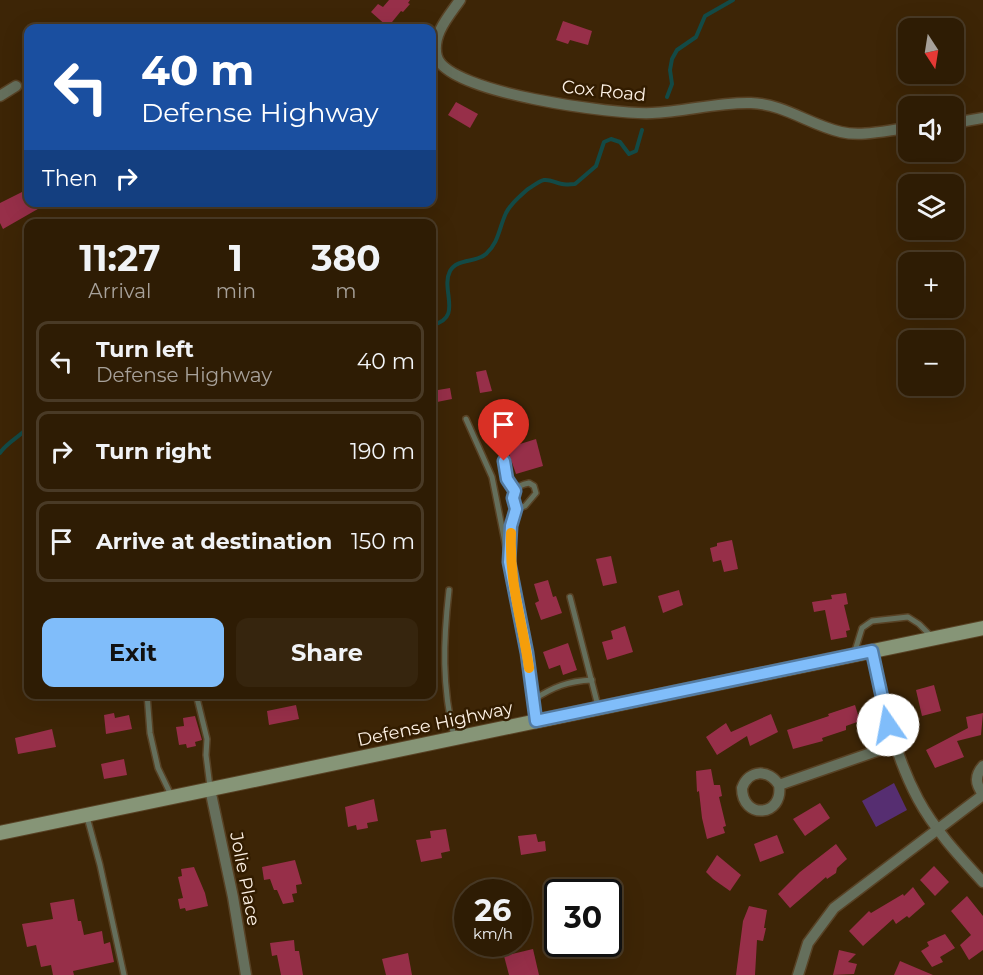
<!DOCTYPE html>
<meta charset="utf-8">
<style>
:root{--surface:#2e1c04;--page:#36250e;--text:#f1f3f6;--muted:#a7a19a;--line:#493a26;--accent:#80bdfa}
body{margin:0;font-family:Montserrat,sans-serif;background:var(--page);color:var(--text);height:100vh;display:flex;flex-direction:column;font-size:22px;white-space:nowrap}
*{box-sizing:border-box;margin:0}
p{font-size:20px;color:var(--muted)}
.icon{flex:none;width:33px;height:33px;fill:none;stroke:currentColor;stroke-width:2;stroke-linecap:round;stroke-linejoin:round}
.map{position:relative;flex:1;overflow:hidden}
.panel{position:absolute;left:24px;top:219px;width:412px;height:480px;display:flex;flex-direction:column;background:var(--surface);border-radius:12px;box-shadow:0 6px 24px #0002,0 0 0 2px var(--line)}
.panel>*{flex:none}
.top-card{position:absolute;left:24px;top:24px;width:412px;height:183px;border-radius:12px;box-shadow:0 6px 24px #0002,0 0 0 2px var(--line);background:#1a4fa0;color:#fff;overflow:hidden}
.needle{width:39px;rotate:168deg}
.controls{position:absolute;left:898px;top:18px;display:grid;gap:12px}
.controls a{display:grid;place-items:center;width:66px;height:66px;border-radius:12px;background:var(--surface);box-shadow:0 6px 24px #0002,0 0 0 2px var(--line);font-size:30px}
.speed{position:absolute;left:454px;top:879px;display:flex;gap:12px;font-size:30px;font-weight:700;text-align:center}
.speed>*{display:grid;place-content:center;width:78px;height:78px;border-radius:50%;background:var(--surface);box-shadow:0 6px 24px #0002,0 0 0 2px var(--line);line-height:1}
.speed small{font-size:15px;font-weight:400}
.speed .limit{border:3px solid #111;border-radius:9px;background:#fff;color:#111}
.pin{position:absolute;display:grid;place-items:center;width:51px;height:51px;color:#fff;margin:-62px -26px;border-radius:50% 50% 50% 0;rotate:-45deg;box-shadow:0 0 6px #0007}
.pin .icon{rotate:45deg}
.me{position:absolute;width:66px;margin:-33px;rotate:348deg;stroke-linejoin:round;filter:drop-shadow(0 0 4px #0008)}
.turn{display:flex;align-items:center;gap:21px;height:126px;padding:0 18px;font-size:27px}
.turn .icon{width:78px;height:78px;stroke-width:2.5}
.turn b{display:block;font-size:42px;line-height:51px}
.then{display:flex;align-items:center;height:57px;padding:0 18px;background:#0003;gap:12px;font-size:22px}
.eta{display:flex;justify-content:space-evenly;align-items:center;height:102px;text-align:center}
.eta b{font-size:36px;font-weight:700;line-height:42px}
.primary-button{display:flex;gap:12px;margin-top:auto;padding:12px 18px}
.primary-button a{flex:1;height:69px;border-radius:12px;background:var(--accent);color:#111;font-size:24px;font-weight:700;line-height:69px;text-align:center}
.primary-button a+a{background:var(--page);color:var(--text)}
ul{padding:0;list-style:none}
li{display:flex;align-items:center;gap:18px;height:81px;margin:0 12px 9px;padding:0 6px;border:3px solid var(--line);border-radius:12px}
li div{flex:1}
li b{display:block;font-size:22px}
li em{font-style:normal}
.map>svg:first-child{display:block}
.green{fill:#562e71}
.lines{fill:none;stroke-linecap:round;stroke-linejoin:round}
.stream{stroke:#134a46;stroke-width:4}
.building{fill:#972f49}
.lane-casing{stroke:#584225;stroke-width:8}
.street-casing{stroke:#584225;stroke-width:13}
.secondary-casing{stroke:#584225;stroke-width:16}
.lane{stroke:#656f5c;stroke-width:5}
.street{stroke:#656f5c;stroke-width:10}
.secondary{stroke:#869577;stroke-width:14}
.route-casing{stroke:#537ba2;stroke-width:15}
.route{stroke:#80bdfa;stroke-width:10}
.slow{stroke:#f59e0b;stroke-width:10}
.labels{text-anchor:middle;stroke-width:5;stroke-linejoin:round;paint-order:stroke}
.street-label{font-size:18px;fill:#fdf1e4;stroke:#321c00}
</style>
<div class="map">
<svg width="983" height="975" viewBox="0 0 983 975">
<rect width="100%" height="100%" fill="#3d2506"/>
<path class="green" d="M894 783 907 810 876 827 862 801Z"/>
<g class="lines">
<g class="stream">
<path d="M667 97 672 84 670 70 672 59 677 50 696 37 705 16 733 0"/>
<path d="M432 325C464 318 440 290 450 271 457 258 476 263 486 254 499 242 499 228 506 213 511 203 520 196 528 189 533 186 539 181 544 180 551 179 555 183 562 184 566 185 571 184 575 184L596 166 604 142 611 139 620 142 629 154 636 151 642 130"/>
<path d="M0 453C7 442 20 437 28 427"/>
</g>
</g>
<g class="building">
<path d="M389 0H410L408 3 410 4 403 12 401 11 388 27 371 12 378 4 383 7Z"/>
<path d="M563 21 592 31 588 45 570 40 568 44 556 40Z"/>
<path d="M456 102 478 114 470 128 448 115Z"/>
<path d="M28 189V202H50L3 229 0 223V203Z"/>
<path d="M486 370 492 391 480 393 476 372Z"/>
<path d="M450 388 452 399 432 403V391Z"/>
<path d="M536 439 543 466 516 474 507 448Z"/>
<path d="M732 540 738 569 724 572 721 560 713 562 710 548 717 546V543Z"/>
<path d="M611 556 617 583 603 586 596 559Z"/>
<path d="M548 580 553 597 556 596 562 613 541 620 535 603 539 601 534 584Z"/>
<path d="M679 590 683 605 663 613 658 596Z"/>
<path d="M846 593 848 604 844 605 850 630 846 631 847 637 831 640 825 610 814 612 812 602 832 599 831 595Z"/>
<path d="M625 626 633 652 607 660 602 642 613 639 611 631Z"/>
<path d="M568 643 577 670 563 675 560 665 549 669 543 652Z"/>
<path d="M934 685 941 711 922 716 916 690Z"/>
<path d="M296 705 299 719 269 725 267 711Z"/>
<path d="M855 705 860 721 846 726V730L822 738 823 741 793 749 787 730 829 716 828 714Z"/>
<path d="M114 713 115 718 129 715 132 729 106 734 104 715Z"/>
<path d="M983 713 981 735 957 741 964 757 935 768 926 750 968 728 966 717Z"/>
<path d="M771 714 778 732 750 746 747 736 717 755 706 737 726 723 731 732Z"/>
<path d="M195 716 202 740 195 742 196 746 187 748 186 744 179 745 176 727 184 726 183 718Z"/>
<path d="M52 729 56 747 18 754 15 738Z"/>
<path d="M124 759 127 775 104 779 101 764Z"/>
<path d="M711 769 714 785H720L722 796 719 797 726 826 723 827 725 833 707 839 702 818 699 791 697 792 696 771Z"/>
<path d="M374 799 378 821 367 823 368 828 357 830 356 825 348 827 345 807Z"/>
<path d="M820 803 830 818 805 836 793 819Z"/>
<path d="M446 829 450 851 441 853 442 858 421 862 416 840 431 838 430 831Z"/>
<path d="M536 834 538 842 545 841 546 851 521 855 518 836Z"/>
<path d="M777 835 784 853 760 862 754 844Z"/>
<path d="M836 844 847 859 837 868 836 873 827 879 826 877 790 908 778 894 800 872Z"/>
<path d="M717 855 741 875 730 891 713 879 706 872Z"/>
<path d="M295 860 302 884 296 885 297 893 292 894 294 902 283 904 277 890H274L270 879 264 880 262 867Z"/>
<path d="M934 866 949 882 935 896 920 880Z"/>
<path d="M194 867 205 893 208 906 186 911 185 908 180 909 178 899 183 898 178 877 182 876 181 869Z"/>
<path d="M913 887 925 904 909 918 907 916 896 924 893 919 863 946 849 931 869 911 871 913 903 894 904 896Z"/>
<path d="M967 896 983 916V950L969 960 960 945 971 935 951 911Z"/>
<path d="M74 899 78 921H81L84 935 102 931 104 944 110 942 114 962 73 971 74 975H53L51 965 41 967 36 945 27 947 22 924 53 919 50 903Z"/>
<path d="M749 906 767 910 764 928H766L763 941 757 940 755 975H736L743 921Z"/>
<path d="M468 912V926L458 929 455 915Z"/>
<path d="M945 934 955 948 940 957 943 962 932 967 921 951 929 946 927 942Z"/>
<path d="M294 940 295 951H299L303 975H281L277 955 272 956 270 943Z"/>
<path d="M533 949 539 975H509L504 956Z"/>
<path d="M839 950 856 954 848 962 857 964 854 974 833 975Z"/>
<path d="M408 953 412 975H386L382 959Z"/>
<path d="M900 961 933 975H894Z"/>
</g>
<g class="lines">
<defs>
<g id="lane">
<path d="M495 406 507 479 515 491"/>
<path d="M466 419 492 477 527 653 536 719"/>
<path d="M510 554C510 545 509 534 511 525 512 521 514 516 515 511 517 497 508 487 529 483L534 486 536 493 525 506 516 509"/>
<path d="M449 590C443 643 442 685 454 737"/>
<path d="M570 597 598 706"/>
<path d="M854 654 862 628 872 621 908 617 919 624 932 637"/>
<path d="M147 694 150 733 158 768 172 797"/>
<path d="M196 694 207 739 206 755 210 787"/>
<path d="M533 700C553 687 568 681 592 680"/>
<path d="M87 817 100 865 124 975"/>
</g>
<g id="street">
<path d="M460 0C449 16 431 35 437 57 448 93 616 115 652 113 685 112 717 102 751 103 784 104 810 125 841 132 862 137 888 130 909 128"/>
<path d="M0 96 16 86"/>
<path d="M954 123 983 118"/>
<path d="M872 651C883 702 893 752 918 799 934 829 960 857 983 882"/>
<path d="M983 766C975 775 975 784 983 794"/>
<path d="M779 785C784 817 742 820 742 788 749 769 769 769 779 785L894 745"/>
<path d="M210 789 233 897 246 975"/>
<path d="M798 975 808 943 834 908 983 795"/>
</g>
<path id="secondary" d="M0 833 983 628"/>
</defs>
<use href="#lane" class="lane-casing"/>
<use href="#street" class="street-casing"/>
<use href="#secondary" class="secondary-casing"/>
<use href="#lane" class="lane"/>
<use href="#street" class="street"/>
<use href="#secondary" class="secondary"/>
</g>
<g class="lines">
<defs>
<path id="route" d="M504 461 507 479 515 491 513 498 516 509 511 526 509 562 527 653 536 721 872 651 888 725"/>
</defs>
<use href="#route" class="route-casing"/>
<use href="#route" class="route"/>
<path class="slow" d="M511 533C509 583 522 620 529 668"/>
</g>
<g class="labels">
<g class="street-label">
<text transform="translate(604 91) rotate(6)" y="6">Cox Road</text>
<text transform="translate(435 724) rotate(-12)" y="6">Defense Highway</text>
<text transform="translate(245 879) rotate(79)" y="6">Jolie Place</text>
</g>
</g>
</svg>
<div class="controls">
<a><svg class="needle" viewBox="-14 -14 28 28"><path d="M0-13l5 13h-10z" fill="#e53935"/><path d="M0 13l5-13h-10z" fill="#a7a19a"/></svg></a>
<a><svg class="icon" aria-label="sound" viewBox="0 0 24 24"><path d="M4 9h4l5-4v14l-5-4H4zM17 9q2 3 0 6"/></svg></a>
<a><svg class="icon" aria-label="layers" viewBox="0 0 24 24"><path d="M12 4l9 5-9 5-9-5zM3 14l9 5 9-5"/></svg></a>
<a>+</a>
<a>−</a>
</div>
<div class="speed"><div>26<small>km/h</small></div><div class="limit">30</div></div>
<div class="pin" style="left:504px;top:461px;background:#d93025"><svg class="icon" aria-label="arrive" viewBox="0 0 24 24"><path d="M6 21V4h12l-3 4 3 4H6"/></svg></div>
<svg class="me" style="left:888px;top:725px" viewBox="-20 -20 40 40"><circle r="19" fill="#fff"/><path d="M0-13L10 11 0 6-10 11z" fill="#80bdfa"/></svg>
<div class="top-card">
<div class="turn"><svg class="icon" aria-label="left" viewBox="0 0 24 24"><path d="M17 20v-9H6M10 6l-5 5 5 5"/></svg><div><b>40 m</b>Defense Highway</div></div>
<div class="then">Then<svg class="icon" aria-label="right" viewBox="0 0 24 24"><path d="M7 20v-9h11M14 6l5 5-5 5"/></svg></div>
</div>
<section class="panel">
<div class="eta">
<div><b>11:27</b><p>Arrival</p></div>
<div><b>1</b><p>min</p></div>
<div><b>380</b><p>m</p></div>
</div>
<ul>
<li><svg class="icon" aria-label="left" viewBox="0 0 24 24"><path d="M17 20v-9H6M10 6l-5 5 5 5"/></svg><div><b>Turn left</b><p>Defense Highway</p></div><em>40 m</em></li>
<li><svg class="icon" aria-label="right" viewBox="0 0 24 24"><path d="M7 20v-9h11M14 6l5 5-5 5"/></svg><div><b>Turn right</b></div><em>190 m</em></li>
<li><svg class="icon" aria-label="arrive" viewBox="0 0 24 24"><path d="M6 21V4h12l-3 4 3 4H6"/></svg><div><b>Arrive at destination</b></div><em>150 m</em></li>
</ul>
<div class="primary-button"><a>Exit</a><a>Share</a></div>
</section>
</div>
